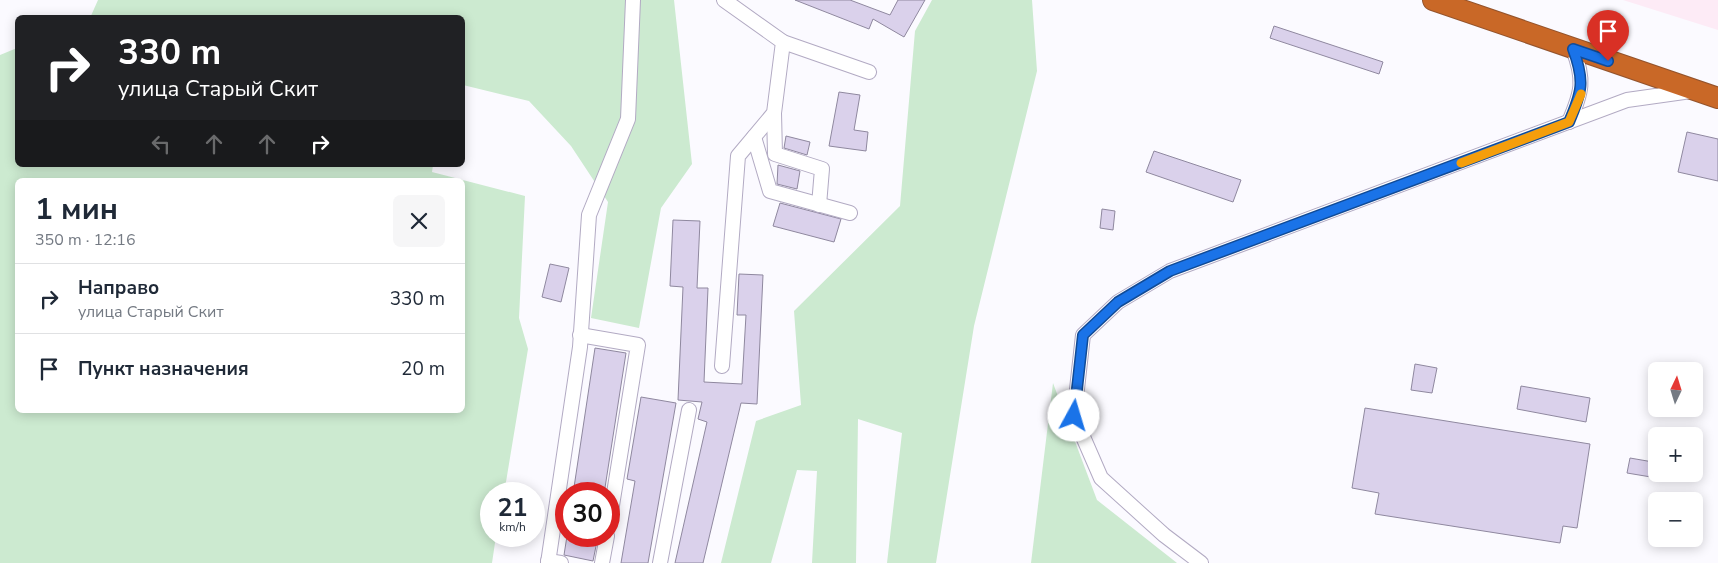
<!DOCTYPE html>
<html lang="ru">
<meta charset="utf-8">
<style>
:root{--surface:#fff;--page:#f6f6f7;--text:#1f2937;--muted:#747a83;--line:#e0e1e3}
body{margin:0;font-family:"Nunito Sans",sans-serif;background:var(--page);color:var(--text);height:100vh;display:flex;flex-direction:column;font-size:19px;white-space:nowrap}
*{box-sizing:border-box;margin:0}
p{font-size:16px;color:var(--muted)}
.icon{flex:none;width:28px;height:28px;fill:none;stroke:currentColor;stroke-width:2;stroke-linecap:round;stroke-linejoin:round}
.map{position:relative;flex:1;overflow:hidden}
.sheet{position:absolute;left:15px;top:178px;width:450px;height:235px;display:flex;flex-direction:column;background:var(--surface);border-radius:8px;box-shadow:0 2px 12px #0003}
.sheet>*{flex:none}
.guide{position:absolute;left:15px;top:15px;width:450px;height:152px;border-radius:8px;box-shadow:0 2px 12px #0003;background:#202124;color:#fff;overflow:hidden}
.needle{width:32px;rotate:4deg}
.fabs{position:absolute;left:1648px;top:362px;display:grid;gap:10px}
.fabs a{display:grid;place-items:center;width:55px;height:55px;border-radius:8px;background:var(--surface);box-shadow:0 2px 12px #0003;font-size:25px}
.speed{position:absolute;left:480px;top:482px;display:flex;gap:10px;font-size:25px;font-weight:700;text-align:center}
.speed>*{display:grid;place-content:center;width:65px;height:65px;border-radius:50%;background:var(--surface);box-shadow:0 2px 12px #0003;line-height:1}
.speed small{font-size:12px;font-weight:400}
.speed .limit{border:8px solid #d22;background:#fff;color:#111}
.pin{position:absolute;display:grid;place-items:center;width:42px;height:42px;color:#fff;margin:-51px -21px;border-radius:50% 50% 50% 0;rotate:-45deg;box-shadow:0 0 5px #0007}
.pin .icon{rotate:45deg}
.me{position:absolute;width:55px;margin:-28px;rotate:6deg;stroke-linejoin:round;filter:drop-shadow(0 0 4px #0008)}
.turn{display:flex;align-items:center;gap:18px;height:105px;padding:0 20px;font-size:22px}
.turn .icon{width:65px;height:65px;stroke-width:2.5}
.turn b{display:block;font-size:35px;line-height:42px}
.lanes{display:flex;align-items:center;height:48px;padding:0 20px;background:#0003;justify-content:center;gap:25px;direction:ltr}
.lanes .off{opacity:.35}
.round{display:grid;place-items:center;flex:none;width:52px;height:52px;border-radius:8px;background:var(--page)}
.overview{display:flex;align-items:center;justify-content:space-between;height:85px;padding:0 20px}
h1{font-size:30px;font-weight:700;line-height:38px}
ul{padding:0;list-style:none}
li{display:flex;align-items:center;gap:15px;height:70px;padding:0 20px;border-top:1px solid var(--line)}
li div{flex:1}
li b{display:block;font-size:19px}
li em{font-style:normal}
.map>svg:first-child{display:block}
.industrial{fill:#fdebf6}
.green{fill:#ccead0;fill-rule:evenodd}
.building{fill:#dad1eb;stroke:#8f889f}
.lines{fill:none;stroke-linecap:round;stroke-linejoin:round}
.minor-casing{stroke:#b2aac3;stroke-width:16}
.highway-casing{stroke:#94542d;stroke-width:22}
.minor{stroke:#fff;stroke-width:14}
.highway{stroke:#c96827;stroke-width:20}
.route-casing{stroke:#114b97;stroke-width:12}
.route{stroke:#1a73e8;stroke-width:9}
.slow{stroke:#f59e0b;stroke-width:9}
</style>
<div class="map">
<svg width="1718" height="563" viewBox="0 0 1718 563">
<rect width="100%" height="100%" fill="#fbfaff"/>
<path class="industrial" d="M1623 0H1718V30Z"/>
<g class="green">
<path d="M98 0H674L692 164 661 208 639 328 591 318 608 202 571 146 529 101 463 85 462 18H90Z"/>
<path d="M932 0H1032L1037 71 974 326 936 563H887L902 433 858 419 856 563H812L817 471 797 470 771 563H721L756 421 801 405 794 311 900 206 915 31Z"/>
<path d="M17 48 18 165H433L432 172 525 196 519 318 528 349 504 494H491V536H496L492 563H0V55ZM18 180H462V410H18Z"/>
<path d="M1053 383 1097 500 1177 563H1031Z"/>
</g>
<g class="building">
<path d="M795 0H850L890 15 898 0H925L904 37 873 19 869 29Z"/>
<path d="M1274 26 1383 62 1379 74 1270 38Z"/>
<path d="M839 92 860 95 854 130 868 132 866 151 829 146Z"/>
<path d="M1687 132 1718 139V181L1678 172Z"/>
<path d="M786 136 810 142 807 155 784 148Z"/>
<path d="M1154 151 1241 180 1233 202 1146 172Z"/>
<path d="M778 165 800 171 797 189 777 184Z"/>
<path d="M780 203 841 219 834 242 773 226Z"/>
<path d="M1102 209 1115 211 1113 230 1100 228Z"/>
<path d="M673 220 700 221 697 288H708L704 382 742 384 746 315H737L739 274 763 275 757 404 741 403 703 563H675L707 422 698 419 702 402 678 400 683 287 670 286Z"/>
<path d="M550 264 569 268 561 302 542 297Z"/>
<path d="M595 348 626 353 604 494H573Z"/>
<path d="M1415 364 1437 368 1432 393 1411 390Z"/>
<path d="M1521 386 1590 398 1586 422 1517 409Z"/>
<path d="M641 397 676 403 648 563H621L635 481 627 479Z"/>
<path d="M1365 408 1590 444 1577 528 1563 526 1560 543 1375 514 1379 493 1352 488Z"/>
<path d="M1630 458 1653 462 1651 477 1627 473Z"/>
<path d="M567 536H598L593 561 564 555Z"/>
</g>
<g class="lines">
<defs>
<g id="minor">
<path d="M783 42 869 72"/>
<path d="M774 113 775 154 822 169 819 205"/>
<path d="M1569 122C1582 92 1585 80 1573 49"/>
<path d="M754 137 770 191 850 213"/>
<path d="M580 335 638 345 609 524"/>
<path d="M722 366 738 156 774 113 783 42 724 0"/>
<path d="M548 561 561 563"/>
<path d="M548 563 580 347 589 215 628 119 633 0"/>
<path d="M602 563 607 536"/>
<path d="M660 563 689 410"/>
<path d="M1201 563 1164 535 1101 478 1074 416 1083 335 1118 302 1170 271 1627 100 1691 91"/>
</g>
<path id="highway" d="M1433 0 1718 98"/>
</defs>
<use href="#minor" class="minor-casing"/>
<use href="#highway" class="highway-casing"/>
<use href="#minor" class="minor"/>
<use href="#highway" class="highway"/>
</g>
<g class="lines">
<defs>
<path id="route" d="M1074 416 1083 335 1118 302 1170 271 1569 122C1582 92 1585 81 1573 49L1608 61"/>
</defs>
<use href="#route" class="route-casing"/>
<use href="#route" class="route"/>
<path class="slow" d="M1461 163 1569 122 1581 94"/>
</g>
</svg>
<div class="fabs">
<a><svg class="needle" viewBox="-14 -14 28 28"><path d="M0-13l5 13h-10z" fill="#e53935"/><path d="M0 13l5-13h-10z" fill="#747a83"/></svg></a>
<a>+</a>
<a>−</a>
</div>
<div class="speed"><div>21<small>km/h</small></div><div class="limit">30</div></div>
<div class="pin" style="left:1608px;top:61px;background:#d93025"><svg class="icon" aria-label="arrive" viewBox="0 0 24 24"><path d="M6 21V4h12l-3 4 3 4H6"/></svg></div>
<svg class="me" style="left:1074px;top:416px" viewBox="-20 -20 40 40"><circle r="19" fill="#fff"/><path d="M0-13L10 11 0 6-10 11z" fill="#1a73e8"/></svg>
<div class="guide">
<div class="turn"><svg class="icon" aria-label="right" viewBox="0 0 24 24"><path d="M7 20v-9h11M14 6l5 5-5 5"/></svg><div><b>330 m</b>улица Старый Скит</div></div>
<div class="lanes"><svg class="icon off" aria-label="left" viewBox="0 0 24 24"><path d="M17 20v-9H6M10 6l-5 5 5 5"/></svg><svg class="icon off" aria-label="ahead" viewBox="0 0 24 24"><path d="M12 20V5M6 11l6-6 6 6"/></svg><svg class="icon off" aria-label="ahead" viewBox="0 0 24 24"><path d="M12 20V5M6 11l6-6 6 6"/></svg><svg class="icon" aria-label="right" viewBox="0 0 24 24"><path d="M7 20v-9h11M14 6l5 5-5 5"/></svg></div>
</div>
<section class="sheet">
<div class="overview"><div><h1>1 мин</h1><p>350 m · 12:16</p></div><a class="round"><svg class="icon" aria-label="close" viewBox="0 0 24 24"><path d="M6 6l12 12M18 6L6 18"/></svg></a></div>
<ul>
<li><svg class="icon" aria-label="right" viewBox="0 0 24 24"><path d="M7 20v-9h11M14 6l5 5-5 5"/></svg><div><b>Направо</b><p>улица Старый Скит</p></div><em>330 m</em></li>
<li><svg class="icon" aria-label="arrive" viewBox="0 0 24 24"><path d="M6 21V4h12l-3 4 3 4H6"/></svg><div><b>Пункт назначения</b></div><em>20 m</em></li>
</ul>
</section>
</div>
